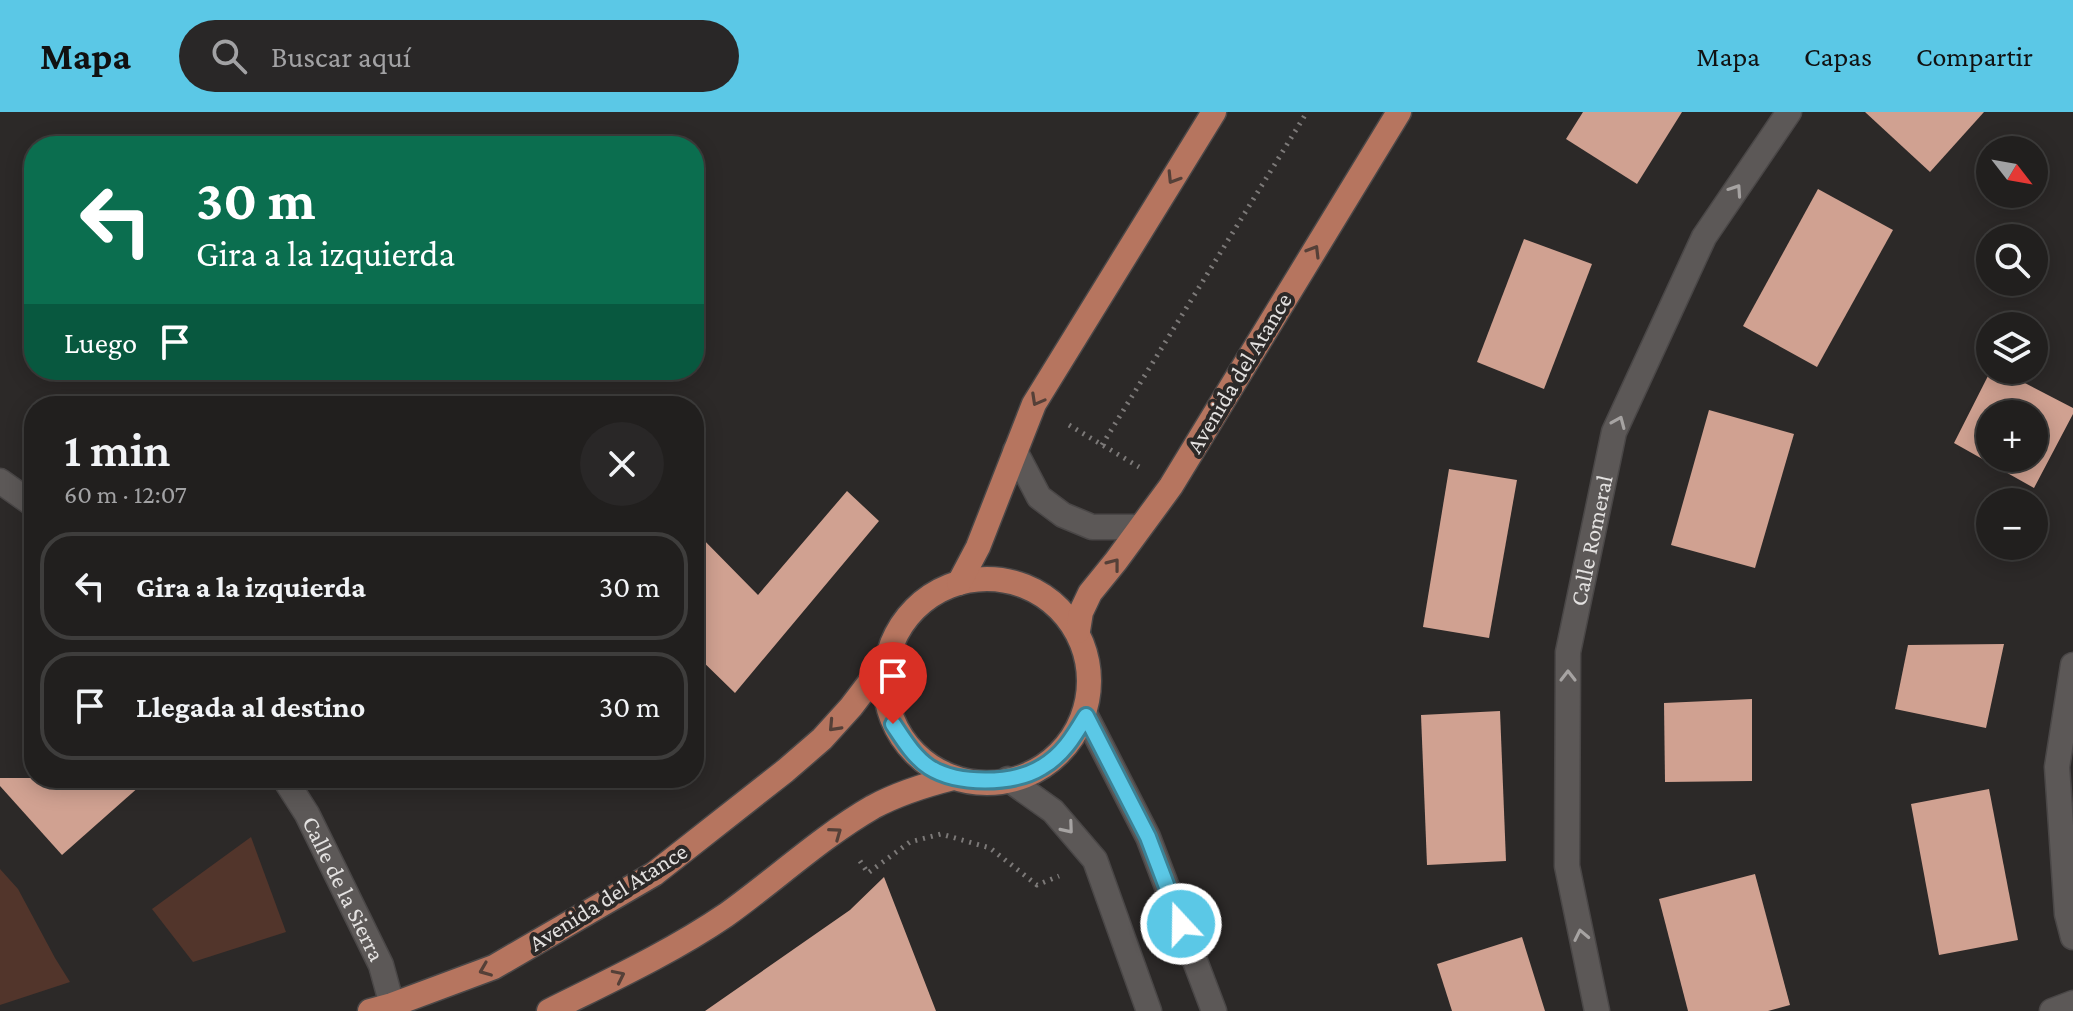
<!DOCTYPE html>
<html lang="es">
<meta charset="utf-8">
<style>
:root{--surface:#211f1e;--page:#292727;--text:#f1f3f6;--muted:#a2a2a4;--line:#3e3d3c;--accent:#5bc8e6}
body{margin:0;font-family:"Crimson Pro",serif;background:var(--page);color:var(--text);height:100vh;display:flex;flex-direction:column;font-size:30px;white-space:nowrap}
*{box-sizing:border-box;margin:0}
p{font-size:26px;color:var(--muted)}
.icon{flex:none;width:44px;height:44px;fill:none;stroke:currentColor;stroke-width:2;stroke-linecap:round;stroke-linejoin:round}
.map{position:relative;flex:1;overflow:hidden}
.details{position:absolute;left:24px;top:284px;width:680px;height:392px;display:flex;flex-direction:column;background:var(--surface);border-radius:32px;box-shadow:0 4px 20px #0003,0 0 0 2px var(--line)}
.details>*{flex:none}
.top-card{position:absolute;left:24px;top:24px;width:680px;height:244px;border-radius:32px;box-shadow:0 4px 20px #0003,0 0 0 2px var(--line);background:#0b6e4f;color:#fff;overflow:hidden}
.needle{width:52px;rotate:121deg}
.buttons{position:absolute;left:1976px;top:24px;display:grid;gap:16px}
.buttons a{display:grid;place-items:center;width:72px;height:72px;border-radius:50%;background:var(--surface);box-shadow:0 4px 20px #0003,0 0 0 2px var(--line);font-size:40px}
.pin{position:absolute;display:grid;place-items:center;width:68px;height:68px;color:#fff;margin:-82px -34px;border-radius:50% 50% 50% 0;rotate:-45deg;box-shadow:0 0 8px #0007}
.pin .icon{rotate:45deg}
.me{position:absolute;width:88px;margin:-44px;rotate:339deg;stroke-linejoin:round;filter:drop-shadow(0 0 6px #0008)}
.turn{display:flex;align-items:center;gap:28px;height:168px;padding:0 40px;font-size:36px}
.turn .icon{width:104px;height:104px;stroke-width:2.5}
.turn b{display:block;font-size:56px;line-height:68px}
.then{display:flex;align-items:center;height:76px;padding:0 40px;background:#0003;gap:16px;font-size:30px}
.round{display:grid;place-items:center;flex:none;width:84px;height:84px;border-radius:42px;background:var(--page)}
.headline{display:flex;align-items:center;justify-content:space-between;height:136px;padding:0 40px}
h1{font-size:48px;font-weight:600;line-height:60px}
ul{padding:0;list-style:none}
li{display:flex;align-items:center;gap:24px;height:108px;margin:0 16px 12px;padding:0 24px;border:4px solid var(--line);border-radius:32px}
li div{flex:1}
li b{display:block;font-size:30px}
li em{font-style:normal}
header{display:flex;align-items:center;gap:48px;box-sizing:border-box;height:112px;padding:0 40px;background:var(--accent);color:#111}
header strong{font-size:38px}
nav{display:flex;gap:44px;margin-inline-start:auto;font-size:28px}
.search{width:560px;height:72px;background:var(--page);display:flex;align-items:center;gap:20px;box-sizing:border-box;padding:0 28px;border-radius:44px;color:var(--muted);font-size:30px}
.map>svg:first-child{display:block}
.green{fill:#52352b}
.building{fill:#d0a191;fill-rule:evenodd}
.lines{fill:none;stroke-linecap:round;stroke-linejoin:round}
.minor-casing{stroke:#4a4747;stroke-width:27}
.major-casing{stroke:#4a4747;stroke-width:27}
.path{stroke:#7c7978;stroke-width:5;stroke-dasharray:2 6;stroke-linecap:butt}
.minor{stroke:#5c5857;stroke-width:24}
.major{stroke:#b6755f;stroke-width:24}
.oneway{stroke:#554038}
.oneway2{stroke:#a6a3a2}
.route-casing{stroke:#3b8296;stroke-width:20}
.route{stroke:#5bc8e6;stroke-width:14}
.labels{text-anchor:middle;stroke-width:8;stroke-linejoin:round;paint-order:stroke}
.street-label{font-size:24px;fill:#e3e1e0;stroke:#2c2928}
</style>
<header>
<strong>Mapa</strong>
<div class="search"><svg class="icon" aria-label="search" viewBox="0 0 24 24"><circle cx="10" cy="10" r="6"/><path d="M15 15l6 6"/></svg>Buscar aquí</div>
<nav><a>Mapa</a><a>Capas</a><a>Compartir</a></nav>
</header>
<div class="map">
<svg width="2073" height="899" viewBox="0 0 2073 899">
<rect width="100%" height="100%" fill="#2c2928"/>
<g class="green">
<path d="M251 725 286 820 193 850 152 797Z"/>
<path d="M0 757 18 777 55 846 70 870 0 893Z"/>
</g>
<g class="building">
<path d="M1583 0H1682L1637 72 1566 27Z"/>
<path d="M1865 0H1984L1930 60Z"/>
<path d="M1818 77 1893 118 1817 255 1743 214Z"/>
<path d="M1524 127 1592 152 1544 277 1477 250Z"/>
<path d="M1991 258H2000L2073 296V302L2034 376 1954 331ZM1990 302H2034V346H1990Z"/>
<path d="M1709 298 1794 322 1755 456 1671 433Z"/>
<path d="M1449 357 1517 368 1489 526 1423 515Z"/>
<path d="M847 379 879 409 735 581 694 541V418L758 483Z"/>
<path d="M2004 532 1986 616 1895 597 1908 533Z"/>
<path d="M1752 587V669L1665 670 1664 591Z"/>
<path d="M1500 599 1506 749 1427 753 1421 603Z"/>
<path d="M0 666H149L62 743 0 674Z"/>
<path d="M1989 677 2018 828 1939 843 1911 692Z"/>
<path d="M1755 762 1790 893 1768 899H1688L1659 787Z"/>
<path d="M884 765 936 899H705L850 798Z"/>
<path d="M1522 825 1545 899H1452L1437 852Z"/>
</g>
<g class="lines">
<defs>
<g id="minor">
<path d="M1015 339 1039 385 1063 403 1092 415H1140"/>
<path d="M0 369 34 393"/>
<path d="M2073 553 2057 655 2067 802 2073 825"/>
<path d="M1086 604 1148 725 1214 899"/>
<path id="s1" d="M284 666 307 702 381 853 392 893"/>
<path d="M1008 667 1053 699 1095 748 1149 899"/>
<path id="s2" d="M1597 899 1567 754 1568 540 1614 320 1704 125 1789 0"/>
<path d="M2052 899 2073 891"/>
</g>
<g id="major">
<circle cx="987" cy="569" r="102"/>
<path d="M959 471 978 435 1034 292 1214 0"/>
<path d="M1078 519 1081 500 1090 481 1116 449 1171 374 1399 0"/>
<path d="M370 899 392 893 494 855 654 762 785 659 822 627 851 595 883 553"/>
<path d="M549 899C609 869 670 841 726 803 775 768 821 725 873 695 899 681 925 673 953 666"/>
</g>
</defs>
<use href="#minor" class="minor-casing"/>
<use href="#major" class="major-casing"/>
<g class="path">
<path d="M1069 313 1139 355"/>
<path d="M1102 333 1307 0"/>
<path d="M860 749 868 761 910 730 941 722 990 736 1037 773 1059 764"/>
</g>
<use href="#minor" class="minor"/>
<use href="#major" class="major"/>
</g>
<defs><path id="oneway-chevron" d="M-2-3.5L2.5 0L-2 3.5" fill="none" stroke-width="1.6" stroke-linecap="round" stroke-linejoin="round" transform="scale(2)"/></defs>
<g class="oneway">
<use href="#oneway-chevron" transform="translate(1173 66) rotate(122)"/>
<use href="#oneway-chevron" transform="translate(1314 139) rotate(-59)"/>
<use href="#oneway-chevron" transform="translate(1037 288) rotate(119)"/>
<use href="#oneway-chevron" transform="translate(1114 452) rotate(-52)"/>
<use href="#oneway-chevron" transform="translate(834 614) rotate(133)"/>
<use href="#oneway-chevron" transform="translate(836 721) rotate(-36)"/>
<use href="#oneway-chevron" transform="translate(485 858) rotate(158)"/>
<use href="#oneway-chevron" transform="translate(619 864) rotate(-26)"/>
</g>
<g class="oneway2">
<use href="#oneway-chevron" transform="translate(1736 78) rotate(-56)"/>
<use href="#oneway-chevron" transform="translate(1619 310) rotate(-67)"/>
<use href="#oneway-chevron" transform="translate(1568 564) rotate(-90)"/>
<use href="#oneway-chevron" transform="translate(1068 716) rotate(50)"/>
<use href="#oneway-chevron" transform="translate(1581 823) rotate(-102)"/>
</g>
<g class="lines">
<defs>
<path id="route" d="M893 612C903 627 914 645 929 655 957 673 1013 673 1042 655 1063 643 1074 624 1086 604L1148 725 1181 812"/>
</defs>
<use href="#route" class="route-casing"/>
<use href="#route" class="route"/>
</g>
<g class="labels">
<g class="street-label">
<text transform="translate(1239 261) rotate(-59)" y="8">Avenida del Atance</text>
<text dy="8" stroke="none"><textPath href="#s2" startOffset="476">Calle Romeral</textPath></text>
<text dy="8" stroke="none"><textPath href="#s1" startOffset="126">Calle de la Sierra</textPath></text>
<text transform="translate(608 785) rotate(-32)" y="8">Avenida del Atance</text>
</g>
</g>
</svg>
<div class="buttons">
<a><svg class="needle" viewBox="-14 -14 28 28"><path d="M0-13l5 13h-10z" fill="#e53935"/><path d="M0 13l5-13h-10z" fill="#a2a2a4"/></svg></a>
<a><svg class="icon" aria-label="search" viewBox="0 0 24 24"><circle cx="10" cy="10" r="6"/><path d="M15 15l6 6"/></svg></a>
<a><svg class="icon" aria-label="layers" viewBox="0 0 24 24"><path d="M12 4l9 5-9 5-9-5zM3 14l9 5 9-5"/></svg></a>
<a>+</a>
<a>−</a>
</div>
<div class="pin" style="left:893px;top:612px;background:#d93025"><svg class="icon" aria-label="arrive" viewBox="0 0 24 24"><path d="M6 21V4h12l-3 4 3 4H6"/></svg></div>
<svg class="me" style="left:1181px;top:812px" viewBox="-20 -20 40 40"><circle r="17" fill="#5bc8e6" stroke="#fff" stroke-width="3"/><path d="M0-11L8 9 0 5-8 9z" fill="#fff"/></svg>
<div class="top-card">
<div class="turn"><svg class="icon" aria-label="left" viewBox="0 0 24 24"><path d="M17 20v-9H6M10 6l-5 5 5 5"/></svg><div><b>30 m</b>Gira a la izquierda</div></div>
<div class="then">Luego<svg class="icon" aria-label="arrive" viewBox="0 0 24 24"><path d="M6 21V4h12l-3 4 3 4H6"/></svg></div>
</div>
<section class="details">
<div class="headline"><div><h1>1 min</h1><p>60 m · 12:07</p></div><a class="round"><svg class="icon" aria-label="close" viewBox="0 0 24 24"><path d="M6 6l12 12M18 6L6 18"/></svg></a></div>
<ul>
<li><svg class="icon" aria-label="left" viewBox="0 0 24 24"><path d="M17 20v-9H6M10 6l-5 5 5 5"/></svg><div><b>Gira a la izquierda</b></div><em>30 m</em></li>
<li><svg class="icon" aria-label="arrive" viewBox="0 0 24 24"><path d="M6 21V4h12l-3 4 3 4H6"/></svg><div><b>Llegada al destino</b></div><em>30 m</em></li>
</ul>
</section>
</div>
